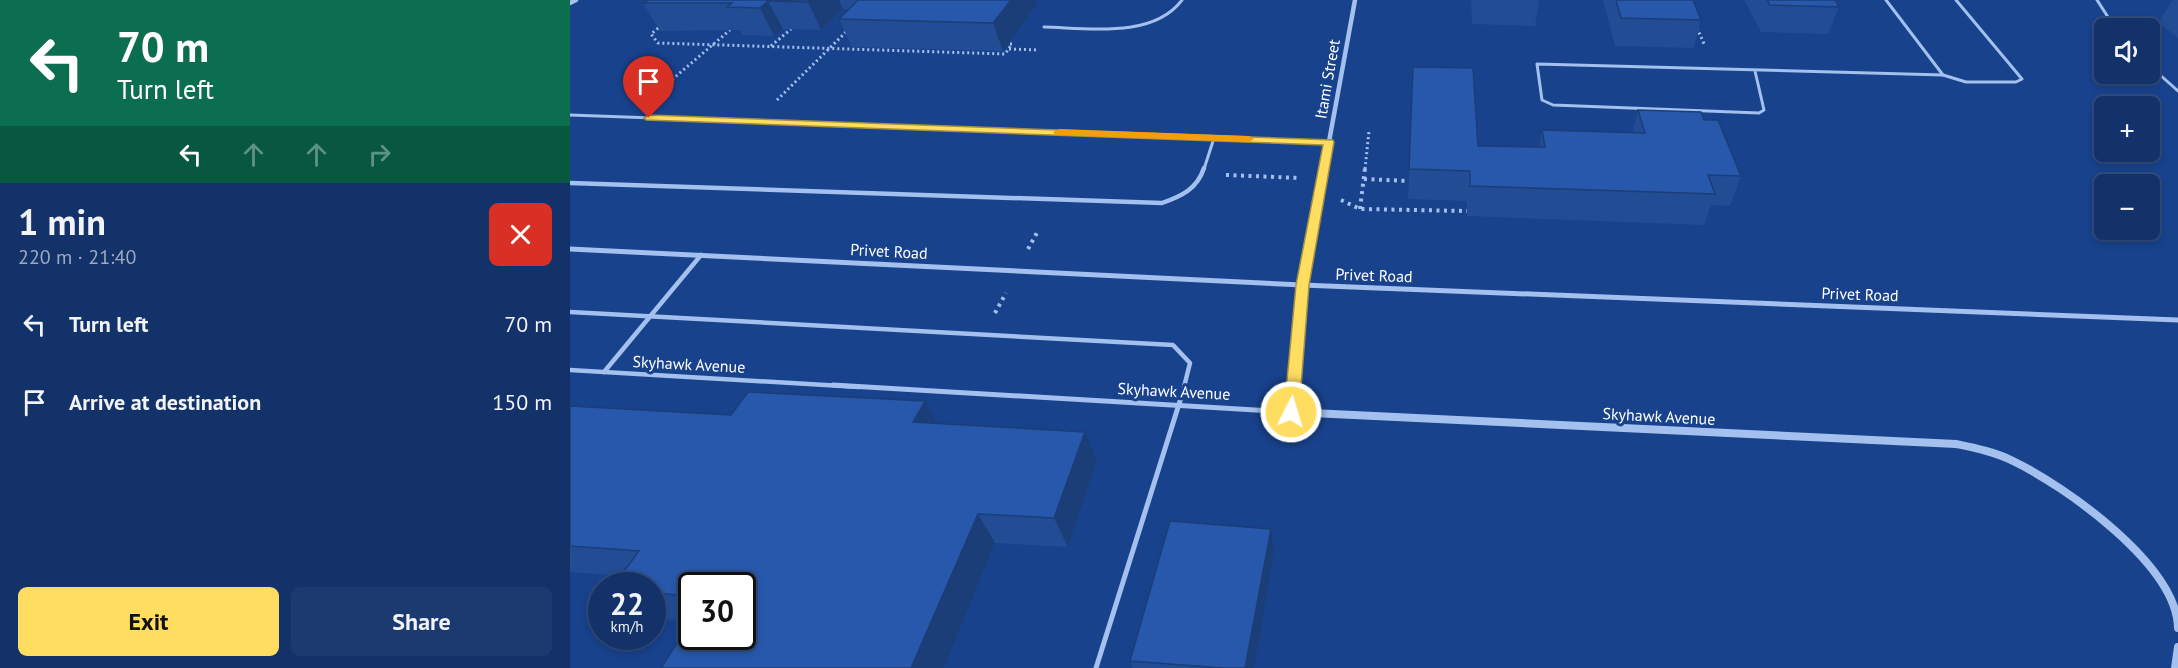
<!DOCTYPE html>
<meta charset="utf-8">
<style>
:root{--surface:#123269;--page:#1b3a6f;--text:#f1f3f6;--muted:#9caac0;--line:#314d7d;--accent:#ffdd61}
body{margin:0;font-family:"PT Sans",sans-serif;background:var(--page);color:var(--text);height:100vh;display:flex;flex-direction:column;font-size:22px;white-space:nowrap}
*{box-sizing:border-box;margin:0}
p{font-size:20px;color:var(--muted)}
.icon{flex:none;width:33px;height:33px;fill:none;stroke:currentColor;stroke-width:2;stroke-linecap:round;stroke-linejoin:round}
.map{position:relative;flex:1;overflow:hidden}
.drawer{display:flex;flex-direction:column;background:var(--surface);width:570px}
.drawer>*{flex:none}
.guide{background:#0b6e4f;color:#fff;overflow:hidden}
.buttons{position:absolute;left:1524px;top:18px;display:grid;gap:12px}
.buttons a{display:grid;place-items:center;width:66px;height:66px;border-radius:9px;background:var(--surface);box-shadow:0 3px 9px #0003,0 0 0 2px var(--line);font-size:30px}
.speed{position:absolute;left:18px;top:572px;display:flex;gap:12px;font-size:30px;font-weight:700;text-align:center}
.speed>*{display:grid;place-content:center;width:78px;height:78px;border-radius:50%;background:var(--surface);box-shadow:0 3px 9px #0003,0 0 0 2px var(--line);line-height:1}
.speed small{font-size:15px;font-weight:400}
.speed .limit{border:3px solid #111;border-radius:9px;background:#fff;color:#111}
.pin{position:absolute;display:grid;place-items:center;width:51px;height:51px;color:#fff;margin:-62px -26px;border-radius:50% 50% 50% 0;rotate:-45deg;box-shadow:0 0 6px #0007}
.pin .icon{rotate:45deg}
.me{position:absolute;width:66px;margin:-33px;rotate:5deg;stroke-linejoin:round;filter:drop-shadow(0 0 4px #0008)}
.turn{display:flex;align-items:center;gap:21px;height:126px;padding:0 18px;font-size:27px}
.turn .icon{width:78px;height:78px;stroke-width:2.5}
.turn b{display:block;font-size:42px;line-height:51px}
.lanes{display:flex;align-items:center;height:57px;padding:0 18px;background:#0003;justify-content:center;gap:30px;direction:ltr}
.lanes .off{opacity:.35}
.round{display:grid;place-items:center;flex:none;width:63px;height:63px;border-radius:9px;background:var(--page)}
.summary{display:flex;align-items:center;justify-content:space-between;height:102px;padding:0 18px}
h1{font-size:36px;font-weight:800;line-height:45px}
.primary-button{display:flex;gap:12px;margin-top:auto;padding:12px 18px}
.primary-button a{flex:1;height:69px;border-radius:9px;background:var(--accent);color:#111;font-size:24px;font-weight:800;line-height:69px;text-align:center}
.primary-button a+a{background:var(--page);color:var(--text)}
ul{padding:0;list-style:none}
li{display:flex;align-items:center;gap:18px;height:78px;padding:0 18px}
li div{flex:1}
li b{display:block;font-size:22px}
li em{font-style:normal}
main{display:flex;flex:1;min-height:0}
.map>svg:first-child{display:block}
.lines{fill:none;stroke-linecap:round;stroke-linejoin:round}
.path-far1{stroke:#a3c0ee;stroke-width:3;stroke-dasharray:2 3;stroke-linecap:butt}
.path{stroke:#a3c0ee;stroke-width:4;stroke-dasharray:3 4.5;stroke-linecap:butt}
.service-far2{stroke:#a3c0ee;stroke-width:3}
.service-far1{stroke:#a3c0ee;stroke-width:4.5}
.service{stroke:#a3c0ee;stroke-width:5}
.minor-far2{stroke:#a3c0ee;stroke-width:4.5}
.minor-far1{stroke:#a3c0ee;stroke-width:5}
.minor{stroke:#a3c0ee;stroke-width:8}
.wall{fill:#224c93;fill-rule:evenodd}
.shaded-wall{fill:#1b3e78}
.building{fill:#2758ab;stroke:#1b3e78;stroke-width:1.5}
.route{fill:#ffdd61;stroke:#a6903f;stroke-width:1.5}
.slow{fill:#f59e0b}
.labels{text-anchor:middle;stroke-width:6;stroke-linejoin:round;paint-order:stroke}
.street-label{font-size:16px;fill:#fff;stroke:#18428c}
</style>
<main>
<section class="drawer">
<div class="guide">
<div class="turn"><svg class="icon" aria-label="left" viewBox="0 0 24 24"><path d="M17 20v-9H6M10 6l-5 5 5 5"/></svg><div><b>70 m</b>Turn left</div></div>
<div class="lanes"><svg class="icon" aria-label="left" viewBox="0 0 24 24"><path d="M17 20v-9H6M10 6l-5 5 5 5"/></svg><svg class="icon off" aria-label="ahead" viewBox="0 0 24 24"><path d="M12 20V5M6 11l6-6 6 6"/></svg><svg class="icon off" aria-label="ahead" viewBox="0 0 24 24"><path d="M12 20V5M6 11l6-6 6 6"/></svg><svg class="icon off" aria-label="right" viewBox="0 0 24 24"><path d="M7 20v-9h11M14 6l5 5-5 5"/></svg></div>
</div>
<div class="summary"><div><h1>1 min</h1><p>220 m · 21:40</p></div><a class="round" style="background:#d93025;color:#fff"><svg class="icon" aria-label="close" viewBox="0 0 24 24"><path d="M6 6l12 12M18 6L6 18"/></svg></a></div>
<ul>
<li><svg class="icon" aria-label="left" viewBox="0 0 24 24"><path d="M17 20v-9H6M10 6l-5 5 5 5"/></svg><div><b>Turn left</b></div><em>70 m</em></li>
<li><svg class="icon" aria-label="arrive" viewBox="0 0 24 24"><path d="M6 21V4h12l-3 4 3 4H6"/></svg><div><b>Arrive at destination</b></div><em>150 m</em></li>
</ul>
<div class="primary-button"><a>Exit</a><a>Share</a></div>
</section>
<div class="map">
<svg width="1608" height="668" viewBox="0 0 1608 668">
<rect width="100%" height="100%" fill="#18428c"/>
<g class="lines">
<g class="path-far1">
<path d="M92 25 81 34 88 43 435 54 442 44H438"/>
<path d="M1127 28 1135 46"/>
<path d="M201 46 221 29"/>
<path d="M439 49 468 50"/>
<path d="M83 96 160 30"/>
<path d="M207 100 279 29"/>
<path d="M795 169 799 131"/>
</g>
<g class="path">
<path d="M656 175 730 178"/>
<path d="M794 179 838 181"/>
<path d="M771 200 790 209 897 211"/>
<path d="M790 209 795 168"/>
<path d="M458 249 468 231"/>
<path d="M425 313 436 293"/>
</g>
<g class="service-far2">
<path d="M1316 0 1373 75 1396 82H1446L1452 79 1386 0"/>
<path d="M1527 0 1545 28"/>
<path d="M474 27C517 28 583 39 612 0"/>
<path d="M1580 66 1608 91"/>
<path d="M1185 71 1194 110 1189 113 983 105 972 100 967 64 1373 75"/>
<path d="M0 115 759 142"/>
<path d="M634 169 644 138"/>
</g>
<g class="service-far1">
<path d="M0 183 592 203C612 196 627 189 634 168"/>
<path d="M0 312 603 345 620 363 614 387"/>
<path d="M0 370 289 387"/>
<path d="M34 372 131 255"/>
</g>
<g class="service">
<path d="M263 385 721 412"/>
<path d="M526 668 615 385"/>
</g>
<g class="minor-far2">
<path d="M0 3 6 0"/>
<path d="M754 169 785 0"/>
</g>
<g class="minor-far1">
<path d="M0 249 732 285 1608 320"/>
<path d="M723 387 732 285 754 168"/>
</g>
<g class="minor">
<path d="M723 385 721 412 1386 444C1405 448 1425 452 1443 461 1495 486 1607 565 1608 628"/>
<path d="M1605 668 1608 647"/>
</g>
</g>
<g class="wall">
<path d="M78 0H467L468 3 433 51 282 47 269 19 279 9H273L251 30 213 29 204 36 172 35 170 30 90 31 73 3Z"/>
<path d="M901 0H969L965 26 902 24Z"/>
<path d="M1033 0H1123L1131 20 1124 48 1045 46Z"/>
<path d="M1174 0H1265L1269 7 1258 34 1191 32Z"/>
<path d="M1603 0H1608V38L1588 22Z"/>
<path d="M843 67 908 146 969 147 972 130 1062 133 1068 110 1134 120 1171 176 1160 206 1141 205 1134 225 897 216V201L838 199Z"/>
<path d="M0 406 161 415 368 423 527 462 498 547 425 543 374 668H91L121 621 82 618V585L50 576 0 572ZM122 585H172L122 636Z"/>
<path d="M704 553 684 668H563L560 661Z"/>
</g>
<g class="shaded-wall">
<path d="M240 0H269L273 9 251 30 238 2Z"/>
<path d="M441 0H467L468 3 433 51 423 23Z"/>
<path d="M198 1 213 29 204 36 190 8Z"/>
<path d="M355 401 372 432 343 422Z"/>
<path d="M515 432 527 462 498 547 484 518Z"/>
<path d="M408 514 425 543 374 668H341Z"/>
<path d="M701 529 704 553 684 668H675Z"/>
</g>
<g class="building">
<path d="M78 0H240L238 2 198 1 190 8 157 7 162 3H73Z"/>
<path d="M288 0H441L423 23 269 19Z"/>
<path d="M1046 0H1123L1131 20 1051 18Z"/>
<path d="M1197 0H1265L1269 7 1200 5Z"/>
<path d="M843 67 903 68 908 146 975 147 972 130 1075 133 1068 110 1131 112 1134 120H1148L1171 176 1138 175 1145 194 900 186V171L839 169Z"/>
<path d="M178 392 355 401 343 422 515 432 484 518 408 514 341 668H91L122 620V636H172V585H122V596L82 593V585H44L69 551 0 546V406L161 415Z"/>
<path d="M600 521 701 529 675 668H653L560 661Z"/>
</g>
<path class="route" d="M79 115 763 140 764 142 739 285 729 412 726 416H716L714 412 726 285 753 145 76 120 74 118Z"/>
<path class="slow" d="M489 129 679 136 684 139 679 142 485 135 483 132Z"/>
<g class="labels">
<g class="street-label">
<text transform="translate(757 79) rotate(-80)" y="6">Itami Street</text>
<text transform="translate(319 251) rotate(3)" y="6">Privet Road</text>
<text transform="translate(804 275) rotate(2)" y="6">Privet Road</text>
<text transform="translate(1290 294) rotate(2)" y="6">Privet Road</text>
<text transform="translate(119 364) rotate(3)" y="6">Skyhawk Avenue</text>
<text transform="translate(604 391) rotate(3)" y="6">Skyhawk Avenue</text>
<text transform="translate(1089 416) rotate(3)" y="6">Skyhawk Avenue</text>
</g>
</g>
</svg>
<div class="buttons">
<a><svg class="icon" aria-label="sound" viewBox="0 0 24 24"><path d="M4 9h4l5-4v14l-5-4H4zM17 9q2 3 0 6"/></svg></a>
<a>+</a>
<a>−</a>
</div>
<div class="speed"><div>22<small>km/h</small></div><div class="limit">30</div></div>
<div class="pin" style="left:79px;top:118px;background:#d93025"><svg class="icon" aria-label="arrive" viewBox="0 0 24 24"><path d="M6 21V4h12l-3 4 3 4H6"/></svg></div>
<svg class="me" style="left:721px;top:412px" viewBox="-20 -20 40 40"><circle r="17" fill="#ffdd61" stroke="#fff" stroke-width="3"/><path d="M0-11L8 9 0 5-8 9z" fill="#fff"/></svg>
</div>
</main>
